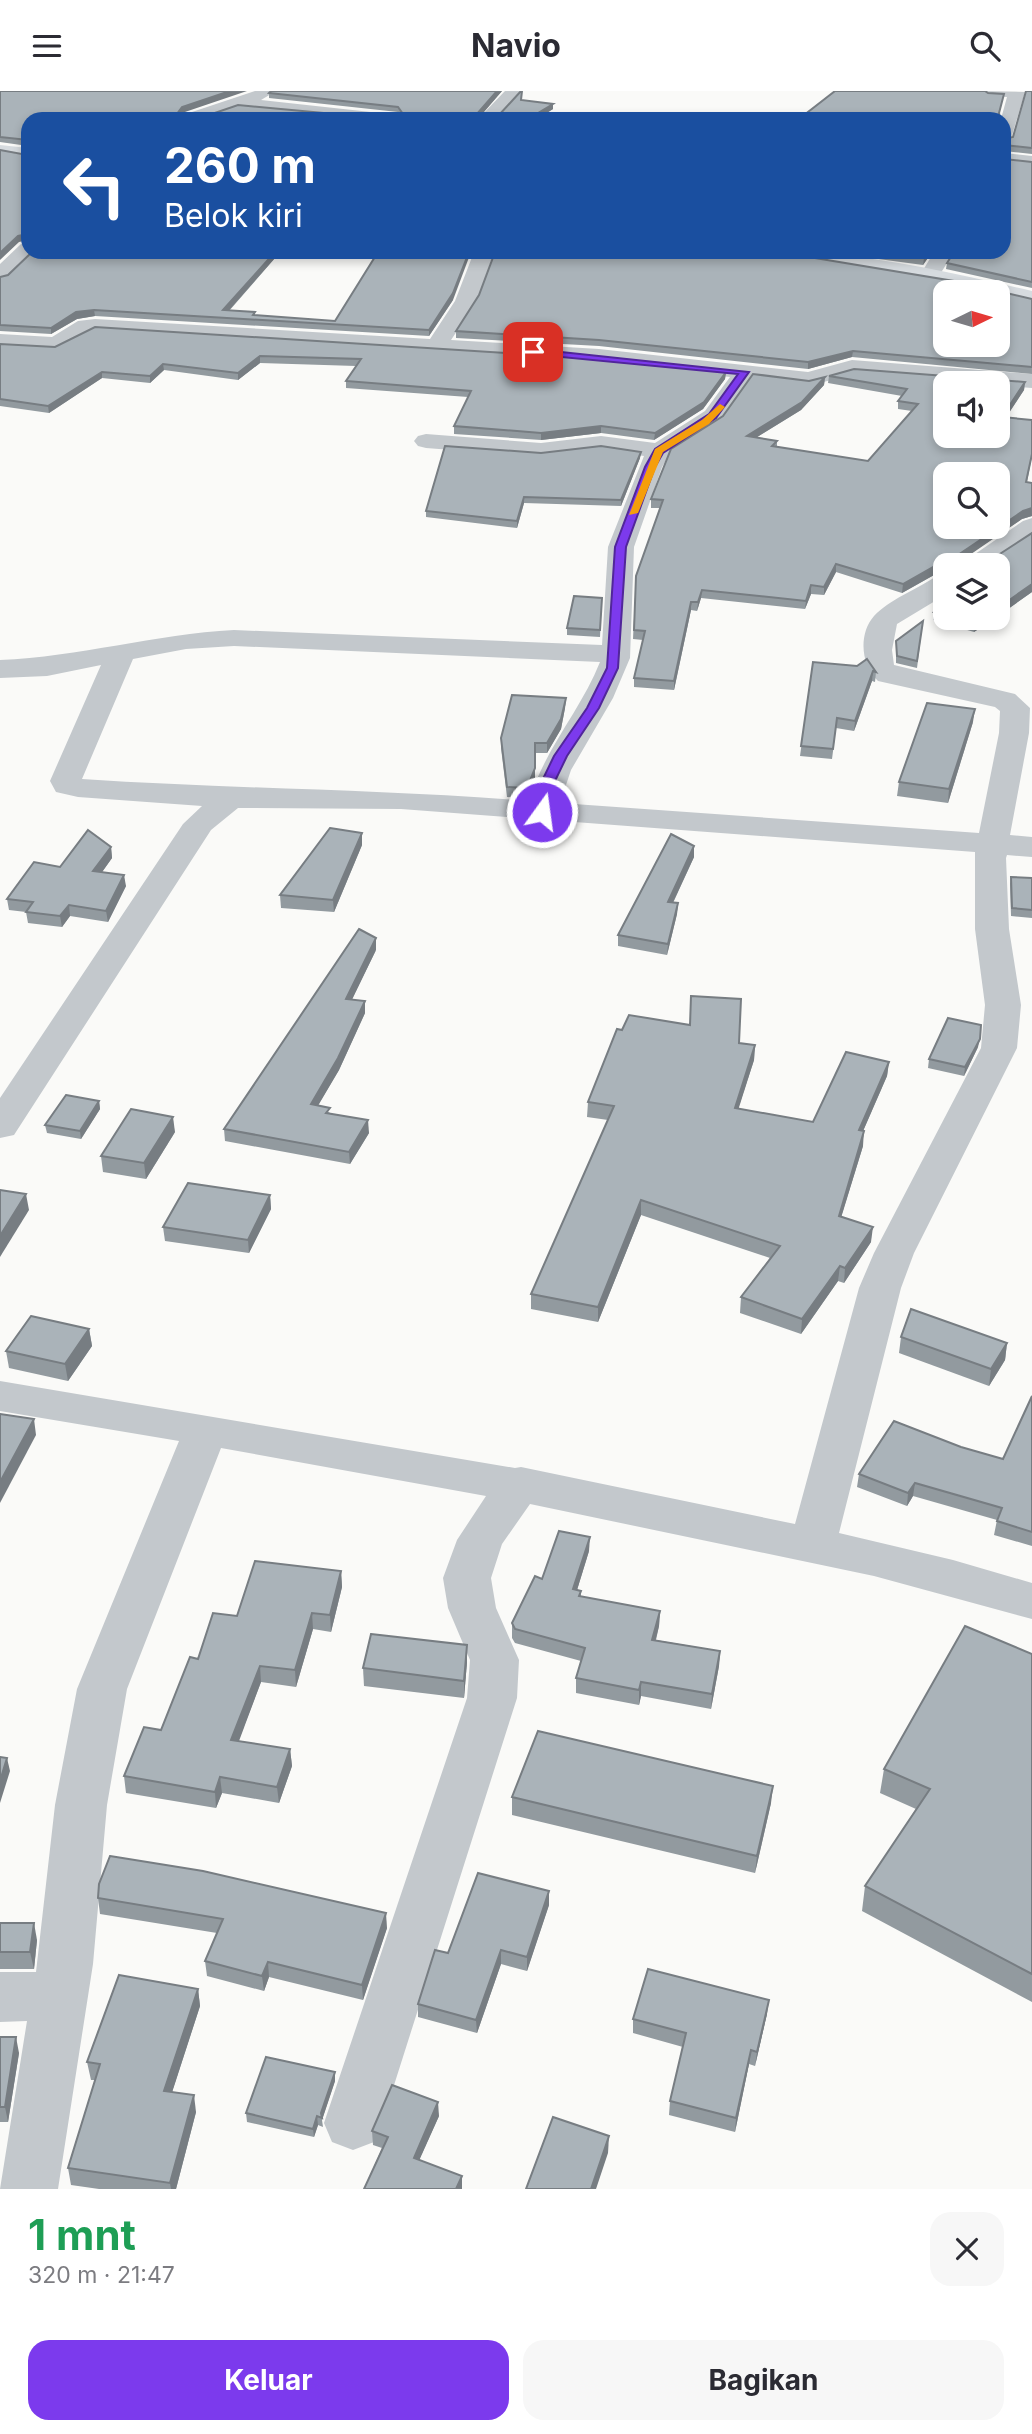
<!DOCTYPE html>
<html lang="id">
<meta charset="utf-8">
<style>
:root{--surface:#fff;--page:#f7f7f7;--text:#2b2b33;--muted:#7c7c81;--accent:#7c3aed}
body{margin:0;font-family:Inter,sans-serif;background:var(--page);color:var(--text);height:100vh;display:flex;flex-direction:column;font-size:26px;white-space:nowrap}
*{box-sizing:border-box;margin:0}
p{font-size:23px;color:var(--muted)}
.icon{flex:none;width:38px;height:38px;fill:none;stroke:currentColor;stroke-width:2;stroke-linecap:round;stroke-linejoin:round}
.map{position:relative;height:2098px;overflow:hidden}
.sheet{display:flex;flex-direction:column;background:var(--surface);flex:1}
.sheet>*{flex:none}
.hud{position:absolute;left:21px;top:21px;width:990px;height:147px;border-radius:21px;box-shadow:0 4px 10px #0003;background:#1a4fa0;color:#fff;overflow:hidden}
.needle{width:46px;rotate:85deg}
.controls{position:absolute;left:933px;top:189px;display:grid;gap:14px}
.controls a{display:grid;place-items:center;width:77px;height:77px;border-radius:14px;background:var(--surface);box-shadow:0 4px 10px #0003;font-size:35px}
.pin{position:absolute;display:grid;place-items:center;width:60px;height:60px;color:#fff;margin:-30px;border-radius:14px;box-shadow:0 4px 10px #0006}
.me{position:absolute;width:77px;margin:-38px;rotate:14deg;stroke-linejoin:round;filter:drop-shadow(0 0 5px #0008)}
.turn{display:flex;align-items:center;gap:24px;height:147px;padding:0 28px;font-size:32px}
.turn .icon{width:91px;height:91px;stroke-width:2.5}
.turn b{display:block;font-size:49px;line-height:60px}
.round{display:grid;place-items:center;flex:none;width:74px;height:74px;border-radius:21px;background:var(--page)}
.head{display:flex;align-items:center;justify-content:space-between;height:119px;padding:0 28px}
h1{font-size:42px;font-weight:700;line-height:52px;color:#1e9e55}
.cta{display:flex;gap:14px;margin-top:auto;padding:14px 28px}
.cta a{flex:1;height:80px;border-radius:21px;background:var(--accent);color:#fff;font-size:28px;font-weight:700;line-height:80px;text-align:center}
.cta a+a{background:var(--page);color:var(--text)}
header{display:flex;justify-content:space-between;align-items:center;height:91px;padding:0 28px;background:var(--surface);font-size:32px;font-weight:700}
.map>svg:first-child{display:block}
.lines{fill:none;stroke-linecap:round;stroke-linejoin:round}
.street{fill:#c3c8cc;fill-rule:evenodd}
.secondary{fill:#d6dbdf;fill-rule:evenodd}
.wall{fill:#929a9f;fill-rule:evenodd}
.shaded-wall{fill:#777d82}
.building{fill:#aab3b9;stroke:#777d82;stroke-width:2;fill-rule:evenodd}
.route{fill:#7c3aed;stroke:#51269a;stroke-width:2}
.slow{fill:#f59e0b}
</style>
<header><svg class="icon" aria-label="menu" viewBox="0 0 24 24"><path d="M4 6h16M4 12h16M4 18h16"/></svg>Navio<svg class="icon" aria-label="search" viewBox="0 0 24 24"><circle cx="10" cy="10" r="6"/><path d="M15 15l6 6"/></svg></header>
<div class="map">
<svg width="1032" height="2098" viewBox="0 0 1032 2098">
<rect width="100%" height="100%" fill="#fafaf8"/>
<g class="lines">
<g class="street">
<path d="M255 0H269L271 3 261 9 398 24 401 28H356L238 17 206 28H180L183 24Z"/>
<path d="M505 0H522L497 28H478Z"/>
<path d="M981 0 1025 1 1010 51 1004 52V28H1001L1007 6 989 5Z"/>
<path d="M1004 62 1032 65V75L1004 72Z"/>
<path d="M28 151V161H35L7 189 0 191V173L21 153Z"/>
<path d="M474 161H494L477 210 451 249 599 258 808 281 852 269 1032 283V297L853 283 809 295 751 288 721 330 669 364 662 376 634 456 630 567 613 607 571 679 560 712 979 742 999 642 1000 620 995 616 878 590C861 575 858 543 874 525 889 509 917 498 935 486L945 484V504L897 533 892 559 894 574 1015 603 1030 617 1029 642 1010 744 1032 746V766L1007 764 1006 767 1009 838 1021 914 1017 957 914 1162 901 1197 839 1442 953 1469 1032 1492V1528L874 1485 530 1413 502 1453 491 1487 496 1517 519 1569 517 1607 382 2032 374 2051 353 2059 332 2051 324 2032 467 1607 470 1569 448 1517 443 1487 457 1449 486 1405 221 1357 127 1598 107 1714 93 1873 58 2098H0L27 1930 0 1931V1881H36L55 1714 77 1598 179 1350 0 1320V1290L515 1377 521 1376 795 1433 859 1197 874 1162 981 957 985 914 975 838V761L401 718 238 717 211 739 14 1044 0 1047V1007L183 733 202 715 78 706 56 701 50 690 101 574 47 585 0 587V569C79 566 155 543 234 539L602 554 608 456 644 365 601 359 541 366 426 357 418 355 414 350 418 345 426 343 541 352 601 345 655 352 705 320 730 286 599 272 95 240 56 260 0 257V243L52 246 78 230 95 228 430 248 455 210ZM234 555 600 571C581 619 544 659 529 710 380 698 231 698 82 688L133 568 186 558Z"/>
<path d="M934 161H954L937 188H923L920 184Z"/>
<path d="M1032 427V446L990 474H959L1023 430Z"/>
</g>
<g class="secondary">
<path d="M0 54 28 57V67L0 64Z"/>
<path d="M781 161C866 161 949 181 1032 200V212L998 204V201L791 167Z"/>
</g>
</g>
<g class="wall">
<path d="M0 0 182 22 181 23 206 25H356L399 23 398 21 269 7V2L271 0H502L481 24H499L522 9 553 13V18L537 28H28V55L0 51V53Z"/>
<path d="M1032 0V63L1004 60V48L1013 46Z"/>
<path d="M1032 71V197L946 178 947 172Z"/>
<path d="M32 161H299L293 168 275 167 229 220 255 221V224L335 230 453 209 429 245 95 225 77 228 51 243 0 240V186L8 184Z"/>
<path d="M826 161H932L923 174Z"/>
<path d="M791 163 998 200 1032 208V283L852 266 808 278 599 255 456 247V240L479 204Z"/>
<path d="M0 253 55 256 726 281 725 288 703 318 654 349 601 342 541 349 454 343V335L468 306 346 297V290L356 275 260 272 238 289 164 279 150 292 102 287 49 322 0 315Z"/>
<path d="M854 278 1025 291 1024 299 1006 326 1032 329V365L1027 391 1032 392V425L1022 428 964 467 992 468 1032 442V501L998 525V474H945V482L934 484 902 502 836 481 824 504 811 503 805 518 701 507 697 520 691 519 674 599 634 596V587L643 549 633 548 636 485 660 417H651V408L671 358 723 325 753 283 809 290 825 286 824 294 801 319 757 346 777 350V356L868 370 912 320 898 318V310L902 305 828 292 829 285ZM945 292H998V345H945ZM945 383H998V436H945Z"/>
<path d="M541 362 640 367 621 415 524 412 517 437 426 426V420Z"/>
<path d="M945 498V527H995L974 541 933 529 934 521 943 514 937 512 938 504Z"/>
<path d="M602 507 600 546 567 544V537Z"/>
<path d="M923 530 917 577 896 572V550Z"/>
<path d="M813 571 876 581 875 591 872 590 854 640 836 637 832 668 800 665Z"/>
<path d="M566 607 565 617 561 638 547 662H535V687L527 707 507 706 501 657V647Z"/>
<path d="M973 631 948 712 897 705 899 691Z"/>
<path d="M362 742V754L334 821 281 817 280 804Z"/>
<path d="M694 755V766L673 812H678L677 823 667 864 618 855V844Z"/>
<path d="M111 756 112 767 102 781 126 795 108 831 70 825 62 836 28 832 26 821 9 819 7 808 60 776Z"/>
<path d="M1011 786 1032 787V827L1011 825 1010 793Z"/>
<path d="M376 859 352 908 365 922 339 979 318 1014 330 1022 369 1042 350 1073 225 1050 224 1038Z"/>
<path d="M739 952 755 954 754 969 738 1018 813 1031 889 971 887 985 863 1040V1055L841 1126 871 1151 844 1192 838 1190 801 1243 740 1222 741 1206 770 1167 641 1124 598 1231 531 1218V1203L608 1029 587 1026 588 1011Z"/>
<path d="M978 956 964 985 928 977 929 968Z"/>
<path d="M99 1010 100 1018 81 1048 47 1042 45 1034Z"/>
<path d="M175 1041 146 1088 103 1081 101 1065Z"/>
<path d="M270 1104 271 1118 249 1162 165 1150 163 1136Z"/>
<path d="M89 1238 92 1255 68 1290 9 1277 6 1260Z"/>
<path d="M901 1246 1007 1252 1005 1269 989 1295 899 1262Z"/>
<path d="M1032 1305V1455L994 1444 997 1429 913 1405 907 1415 857 1396 859 1383 961 1356 1003 1368Z"/>
<path d="M589 1460 577 1499 581 1500V1506L660 1520 659 1535 656 1549 720 1560 719 1575 711 1618 641 1605 639 1614 576 1602V1587L581 1570 515 1552 512 1547V1532L542 1488Z"/>
<path d="M341 1480 342 1496 331 1541 313 1538 296 1596 261 1591 238 1651 290 1658 292 1675 279 1712 222 1702 216 1717 126 1702 124 1685 161 1639 198 1568 237 1525Z"/>
<path d="M1032 1563V1911L862 1820 865 1795 916 1718 880 1702 884 1678Z"/>
<path d="M467 1571 464 1607 364 1595 363 1577Z"/>
<path d="M512 1706 771 1712 755 1782 512 1724Z"/>
<path d="M549 1800V1814L527 1880 501 1873 477 1942 418 1926V1913L448 1862Z"/>
<path d="M98 1807 387 1837 363 1909 269 1886 264 1900 207 1885 205 1870 217 1842 100 1823Z"/>
<path d="M0 1832 37 1849 34 1878H0Z"/>
<path d="M198 1898 200 1915 172 2001 196 2021 176 2098H99L71 2094 68 2077 95 1989H91L87 1971Z"/>
<path d="M767 1923 755 1975 749 1973 735 2041 669 2024 670 2010 683 1956 633 1942V1928Z"/>
<path d="M0 1946 19 1962 8 2031H0Z"/>
<path d="M335 1981V1990L322 2029 323 2036 318 2034 314 2046 247 2031 246 2022Z"/>
<path d="M439 2025 419 2069 462 2085V2098H364L382 2057 373 2054 372 2040Z"/>
</g>
<g class="shaded-wall">
<path d="M230 0H247L182 22 177 28V23L182 16Z"/>
<path d="M497 0H502L478 28 476 24Z"/>
<path d="M553 13V18L537 28H528Z"/>
<path d="M28 143V149L19 151 0 169V162L18 145Z"/>
<path d="M275 161V167L223 226V219Z"/>
<path d="M293 161H299L293 168Z"/>
<path d="M469 161H471L453 209 429 245V239Z"/>
<path d="M928 161H932L923 174 924 167Z"/>
<path d="M94 219 95 225 77 228 51 243V237L76 221Z"/>
<path d="M853 260 852 266 808 278V271Z"/>
<path d="M260 265V272L238 289V282Z"/>
<path d="M163 273 164 279 150 292V285Z"/>
<path d="M102 281V287L49 322 48 315Z"/>
<path d="M726 281 725 288 703 318 654 349 655 342Z"/>
<path d="M825 286 824 294 801 319 746 353 747 345Z"/>
<path d="M1025 291 1024 299 1001 334 1002 326Z"/>
<path d="M601 335V342L541 349V342Z"/>
<path d="M641 361 640 367 621 415V409Z"/>
<path d="M524 406V412L517 437V430Z"/>
<path d="M1032 417V425L1022 428 958 472V464L1023 420Z"/>
<path d="M836 473V481L824 504V496Z"/>
<path d="M945 473 944 481 934 484 902 502 903 493 935 475Z"/>
<path d="M1032 493V501L998 525V517Z"/>
<path d="M811 494V503L805 518 806 510Z"/>
<path d="M702 499 701 507 697 520 698 511Z"/>
<path d="M691 511V519L674 599V590Z"/>
<path d="M984 527H995L974 541 976 533Z"/>
<path d="M873 580 872 590 854 640 855 630Z"/>
<path d="M566 607 565 617 561 638 547 662V652Z"/>
<path d="M975 618 973 631 948 712 949 698Z"/>
<path d="M535 677V687L527 707V697Z"/>
<path d="M362 742V754L334 821 333 809Z"/>
<path d="M694 755V766L668 822V811Z"/>
<path d="M111 756 112 767 95 791 93 780Z"/>
<path d="M124 784 126 795 108 831 106 820Z"/>
<path d="M678 812 677 823 667 864 668 853Z"/>
<path d="M69 814 70 825 62 836 60 825Z"/>
<path d="M376 847V859L347 919 346 908Z"/>
<path d="M365 910V922L339 979 312 1025 311 1013Z"/>
<path d="M980 948 978 956 964 985 965 976Z"/>
<path d="M755 954 754 969 734 1032 735 1017Z"/>
<path d="M889 971 887 985 857 1054 859 1039Z"/>
<path d="M99 1010 100 1018 81 1048 80 1040Z"/>
<path d="M173 1026 175 1041 146 1088 144 1072Z"/>
<path d="M368 1029 369 1042 350 1073 349 1061Z"/>
<path d="M864 1040 863 1055 837 1140 839 1125Z"/>
<path d="M26 1103 29 1119 0 1166V1145Z"/>
<path d="M270 1104 271 1118 249 1162 248 1149Z"/>
<path d="M641 1109V1124L598 1231V1216Z"/>
<path d="M873 1136 871 1151 844 1192 845 1177Z"/>
<path d="M840 1175 838 1190 801 1243 802 1228Z"/>
<path d="M89 1238 92 1255 68 1290 65 1273Z"/>
<path d="M1007 1252 1005 1269 989 1295 991 1278Z"/>
<path d="M34 1328 36 1344 0 1412V1391Z"/>
<path d="M915 1392 913 1405 907 1415 908 1402Z"/>
<path d="M590 1446 589 1460 573 1512V1498Z"/>
<path d="M341 1480 342 1496 331 1541 330 1524Z"/>
<path d="M660 1520 659 1535 652 1563V1549Z"/>
<path d="M312 1522 313 1538 296 1596 295 1579Z"/>
<path d="M467 1554V1571L464 1607V1590Z"/>
<path d="M720 1560 719 1575 711 1618 712 1603Z"/>
<path d="M260 1575 261 1591 233 1666 231 1649Z"/>
<path d="M641 1591V1605L639 1614V1599Z"/>
<path d="M290 1658 292 1675 279 1712 277 1696Z"/>
<path d="M7 1667 10 1680 0 1712V1690Z"/>
<path d="M220 1686 222 1702 216 1717 215 1701Z"/>
<path d="M773 1695 771 1712 755 1782 757 1765Z"/>
<path d="M549 1800V1814L527 1880V1866Z"/>
<path d="M386 1822 387 1837 363 1909 362 1894Z"/>
<path d="M34 1832 37 1849 34 1878 30 1861Z"/>
<path d="M501 1859V1873L477 1942 476 1929Z"/>
<path d="M268 1871 269 1886 264 1900 262 1885Z"/>
<path d="M198 1898 200 1915 167 2017 164 2000Z"/>
<path d="M769 1909 767 1923 755 1975 757 1961Z"/>
<path d="M16 1946 19 1962 8 2031 5 2016Z"/>
<path d="M751 1959 749 1973 735 2041 736 2027Z"/>
<path d="M335 1981V1990L322 2029 321 2022Z"/>
<path d="M194 2004 196 2021 176 2098H171L170 2092Z"/>
<path d="M438 2011 439 2025 414 2081V2067Z"/>
<path d="M317 2025 318 2034 314 2046 313 2038Z"/>
<path d="M609 2045 608 2062 596 2098H591Z"/>
<path d="M462 2085V2098H456Z"/>
</g>
<g class="building">
<path d="M0 0H230L182 16 177 23 206 25 238 14 356 25 403 23 398 16 269 2 271 0H497L476 24H499L521 0H522L521 9 553 13 528 28H28V49L0 46Z"/>
<path d="M835 0H985L988 2 1004 3 999 22 1000 28H799Z"/>
<path d="M1026 0H1032V57L1004 54V48L1013 46Z"/>
<path d="M0 59 27 64 28 63V143L18 145 0 162Z"/>
<path d="M1004 68 1032 71V191L947 172 954 161H1004Z"/>
<path d="M32 161H275L223 219 255 221 253 224 335 230 378 161H469L453 202 429 239 94 219 76 221 51 237 0 234V186L8 184Z"/>
<path d="M495 161H788L791 163 996 197 998 200 1032 208V276L853 260 808 271 599 249 456 240 479 204ZM945 201H998V254H945Z"/>
<path d="M875 161H928L924 167Z"/>
<path d="M95 236 599 268 726 281 704 311 655 342 601 335 541 342 454 335 471 300 346 290 361 268 260 265 238 282 163 273 150 285 102 281 48 315 0 308V253L55 256Z"/>
<path d="M854 278 1025 291 1002 326 1032 329V363L1026 391 1032 392V417L1023 420 958 464V467L992 468 1032 442V493L998 517V474H947L945 473 935 475 903 493 836 473 824 496 811 494 806 510 702 499 698 511H691L674 590 634 587 645 540 634 539 636 485 663 409 651 408 671 358 723 325 753 283 809 290 825 286 802 311 747 345 777 350 772 355 868 370 918 313 898 310 907 298 829 285ZM945 292H998V345H945ZM945 383H998V436H945Z"/>
<path d="M445 355 541 362 601 355 641 361 621 409 524 406 517 430 426 420Z"/>
<path d="M945 498V506L938 504Z"/>
<path d="M574 505 602 507 600 539 567 537Z"/>
<path d="M945 513V524L934 521Z"/>
<path d="M955 527H984L976 533Z"/>
<path d="M923 530 917 570 897 565 896 550Z"/>
<path d="M867 568 876 581 873 580 855 630 837 627 833 658 801 655 813 571 857 575Z"/>
<path d="M512 604 566 607 561 628 547 652H535V677L527 697 507 696 501 647Z"/>
<path d="M927 612 975 618 949 698 899 691Z"/>
<path d="M330 737 362 742 333 809 280 804Z"/>
<path d="M88 739 111 756 93 780 124 784 106 820 69 814 60 825 26 821 33 811 7 808 34 771 60 776Z"/>
<path d="M671 743 694 755 668 811 678 812 668 853 618 844Z"/>
<path d="M1011 786 1032 787V819L1012 817Z"/>
<path d="M359 838 376 847 346 908 365 910 338 967 311 1013 330 1017 326 1022 368 1029 349 1061 224 1038Z"/>
<path d="M691 905 741 908 739 952 755 954 735 1017 813 1031 846 961 889 971 859 1039 864 1040 839 1125 873 1136 845 1177 840 1175 802 1228 741 1206 780 1155 641 1109 598 1216 531 1203 614 1015 588 1011 617 938 622 939 629 924 690 934Z"/>
<path d="M948 927 981 934 980 948 965 976 929 968Z"/>
<path d="M66 1004 99 1010 80 1040 45 1034Z"/>
<path d="M131 1018 173 1026 144 1072 101 1065Z"/>
<path d="M188 1092 270 1104 248 1149 163 1136Z"/>
<path d="M0 1099 26 1103 0 1145Z"/>
<path d="M911 1218 1007 1252 991 1278 901 1246Z"/>
<path d="M31 1225 89 1238 65 1273 6 1260Z"/>
<path d="M1032 1305V1441L997 1430 1002 1417 915 1392 908 1402 859 1383 894 1330 961 1356 1003 1368Z"/>
<path d="M0 1323 34 1328 0 1391Z"/>
<path d="M559 1440 590 1446 573 1498 581 1500 579 1505 660 1520 652 1549 720 1560 712 1603 641 1591 639 1599 576 1587 585 1557 515 1538 512 1532 535 1485 542 1488Z"/>
<path d="M255 1470 341 1480 330 1524 312 1522 295 1579 260 1575 231 1649 290 1658 277 1696 220 1686 215 1701 124 1685 144 1636 161 1639 190 1566 198 1568 213 1522 237 1525Z"/>
<path d="M965 1535 1032 1563V1883L865 1795 930 1698 884 1678Z"/>
<path d="M371 1543 467 1554 464 1590 363 1577Z"/>
<path d="M538 1640 773 1695 757 1765 512 1706Z"/>
<path d="M0 1666 7 1667 0 1690Z"/>
<path d="M110 1765 203 1780 386 1822 362 1894 268 1871 262 1885 205 1870 223 1828 98 1807 99 1793Z"/>
<path d="M478 1782 549 1800 527 1866 501 1859 476 1929 418 1913 435 1859 448 1862Z"/>
<path d="M0 1832H34L30 1861H0Z"/>
<path d="M648 1878 769 1909 757 1961 751 1959 736 2027 670 2010 686 1942 633 1928Z"/>
<path d="M119 1884 198 1898 164 2000 194 2004 170 2092 68 2077 100 1973 87 1971Z"/>
<path d="M0 1946H16L5 2016H0Z"/>
<path d="M266 1966 335 1981 321 2022 322 2027 317 2025 313 2038 246 2022Z"/>
<path d="M392 1994 438 2011 414 2067 462 2085 456 2098H364L388 2046 372 2040Z"/>
<path d="M553 2026 609 2045 591 2098H526Z"/>
</g>
<path class="route" d="M533 258 749 281 716 327 663 362 655 376 626 456 618 577 599 617 567 665 554 692 548 721 542 725 535 721 541 692 554 665 587 617 607 577 615 456 645 376 655 358 709 323 738 283 530 263Z"/>
<path class="slow" d="M720 313 725 316 709 333 663 361 638 422 629 424 655 358 702 329Z"/>
</svg>
<div class="controls">
<a><svg class="needle" viewBox="-14 -14 28 28"><path d="M0-13l5 13h-10z" fill="#e53935"/><path d="M0 13l5-13h-10z" fill="#7c7c81"/></svg></a>
<a><svg class="icon" aria-label="sound" viewBox="0 0 24 24"><path d="M4 9h4l5-4v14l-5-4H4zM17 9q2 3 0 6"/></svg></a>
<a><svg class="icon" aria-label="search" viewBox="0 0 24 24"><circle cx="10" cy="10" r="6"/><path d="M15 15l6 6"/></svg></a>
<a><svg class="icon" aria-label="layers" viewBox="0 0 24 24"><path d="M12 4l9 5-9 5-9-5zM3 14l9 5 9-5"/></svg></a>
</div>
<div class="pin" style="left:533px;top:261px;background:#d93025"><svg class="icon" aria-label="arrive" viewBox="0 0 24 24"><path d="M6 21V4h12l-3 4 3 4H6"/></svg></div>
<svg class="me" style="left:542px;top:721px" viewBox="-20 -20 40 40"><circle r="17" fill="#7c3aed" stroke="#fff" stroke-width="3"/><path d="M0-11L8 9 0 5-8 9z" fill="#fff"/></svg>
<div class="hud">
<div class="turn"><svg class="icon" aria-label="left" viewBox="0 0 24 24"><path d="M17 20v-9H6M10 6l-5 5 5 5"/></svg><div><b>260 m</b>Belok kiri</div></div>
</div>
</div>
<section class="sheet">
<div class="head"><div><h1>1 mnt</h1><p>320 m · 21:47</p></div><a class="round"><svg class="icon" aria-label="close" viewBox="0 0 24 24"><path d="M6 6l12 12M18 6L6 18"/></svg></a></div>
<div class="cta"><a>Keluar</a><a>Bagikan</a></div>
</section>
